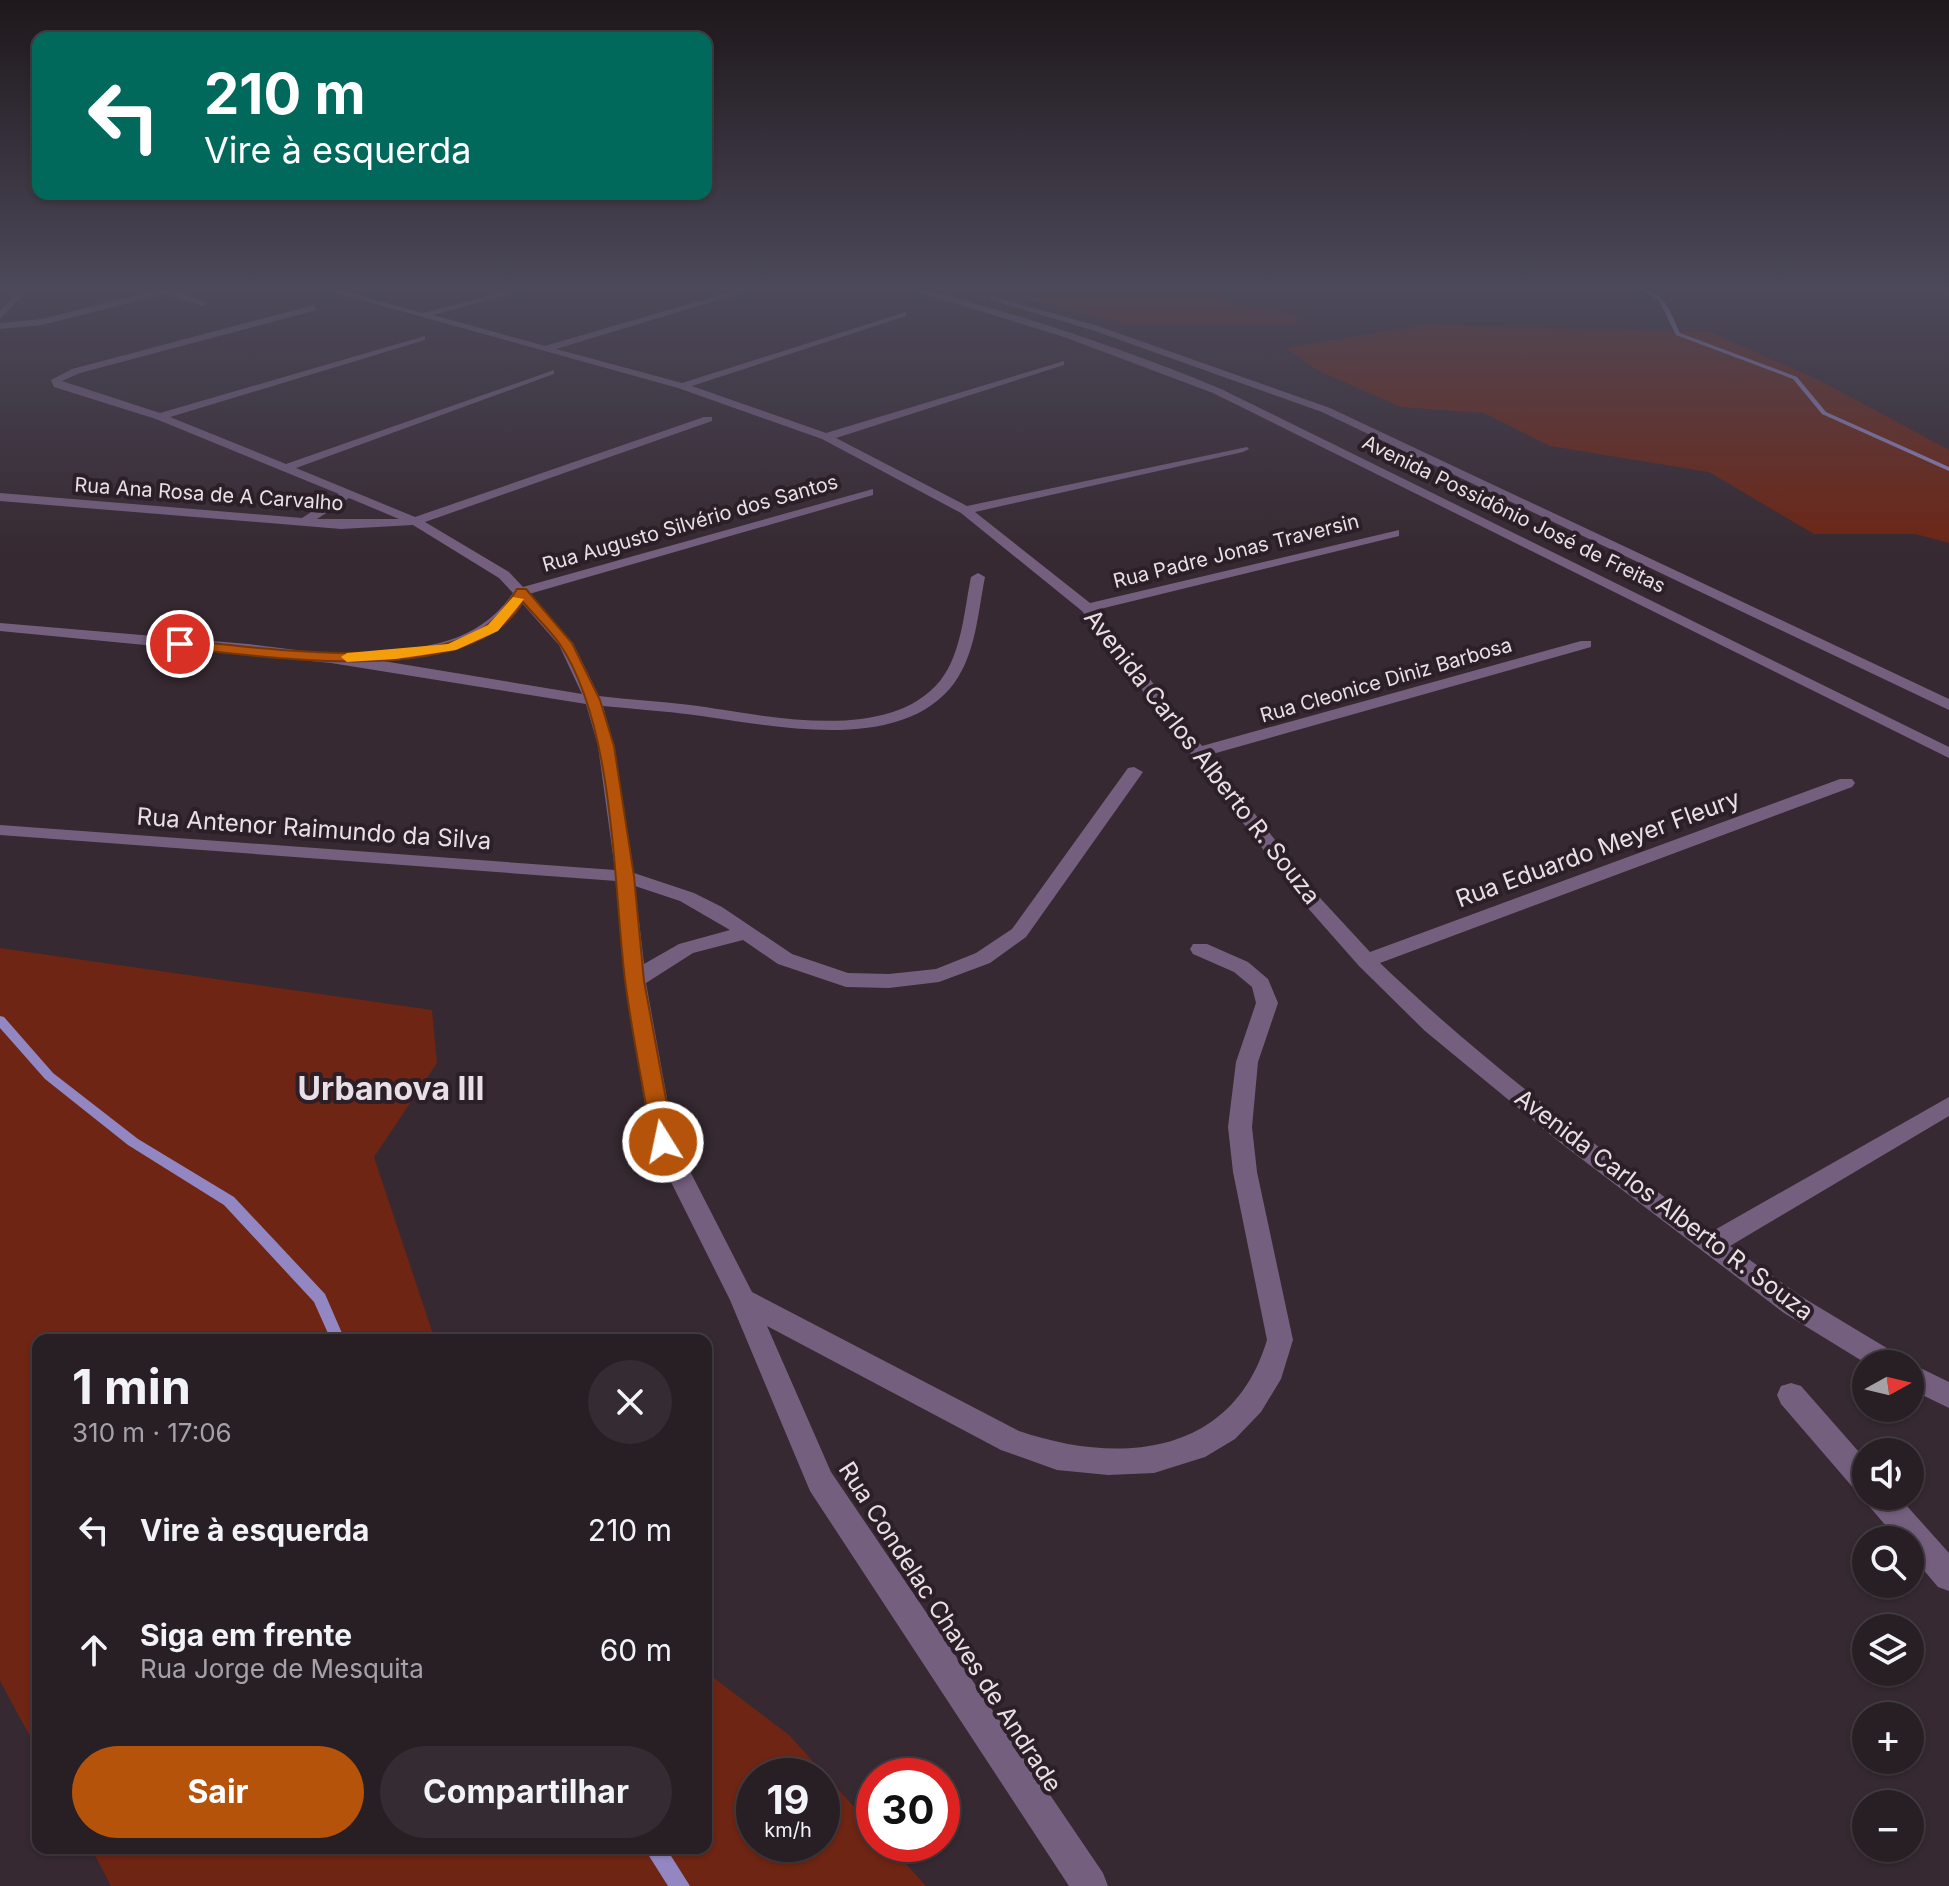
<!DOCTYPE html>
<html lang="pt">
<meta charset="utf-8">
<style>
:root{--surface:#281f25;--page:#342c32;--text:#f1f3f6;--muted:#a5a2a7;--line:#443d42;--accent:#b45309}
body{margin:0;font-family:Inter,sans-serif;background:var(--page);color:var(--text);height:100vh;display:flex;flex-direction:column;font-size:30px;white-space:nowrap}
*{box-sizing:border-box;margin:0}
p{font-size:26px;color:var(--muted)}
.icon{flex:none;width:44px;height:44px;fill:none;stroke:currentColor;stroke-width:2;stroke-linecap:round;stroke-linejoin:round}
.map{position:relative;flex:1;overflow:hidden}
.sheet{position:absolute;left:32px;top:1334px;width:680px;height:520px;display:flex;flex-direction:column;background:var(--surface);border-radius:16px;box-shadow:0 2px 6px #0004,0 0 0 2px var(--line)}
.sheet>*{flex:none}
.guide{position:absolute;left:32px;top:32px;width:680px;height:168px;border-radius:16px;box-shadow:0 2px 6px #0004,0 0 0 2px var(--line);background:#00695c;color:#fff;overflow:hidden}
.needle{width:52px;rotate:82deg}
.controls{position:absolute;left:1852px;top:1350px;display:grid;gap:16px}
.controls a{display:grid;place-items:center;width:72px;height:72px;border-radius:50%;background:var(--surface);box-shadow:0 2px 6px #0004,0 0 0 2px var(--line);font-size:40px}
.speed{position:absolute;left:736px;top:1758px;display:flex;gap:16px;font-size:40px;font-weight:700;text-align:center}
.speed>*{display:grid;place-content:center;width:104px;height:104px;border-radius:50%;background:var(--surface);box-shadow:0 2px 6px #0004,0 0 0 2px var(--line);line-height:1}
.speed small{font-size:20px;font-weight:400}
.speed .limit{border:12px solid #d22;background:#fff;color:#111}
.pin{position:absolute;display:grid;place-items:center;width:68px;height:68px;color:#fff;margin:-34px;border:4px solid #fff;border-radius:50%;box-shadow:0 2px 8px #0007}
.me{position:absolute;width:88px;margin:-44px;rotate:350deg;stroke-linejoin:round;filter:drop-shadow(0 0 6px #0008)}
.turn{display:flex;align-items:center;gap:28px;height:168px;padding:0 40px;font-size:36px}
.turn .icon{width:104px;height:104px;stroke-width:2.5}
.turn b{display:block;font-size:56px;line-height:68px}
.round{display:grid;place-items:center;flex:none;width:84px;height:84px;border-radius:42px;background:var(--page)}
.overview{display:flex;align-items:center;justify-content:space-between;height:136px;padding:0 40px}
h1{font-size:48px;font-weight:700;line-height:60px}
.action{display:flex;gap:16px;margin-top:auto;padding:16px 40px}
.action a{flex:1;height:92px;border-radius:48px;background:var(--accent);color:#fff;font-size:32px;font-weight:700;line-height:92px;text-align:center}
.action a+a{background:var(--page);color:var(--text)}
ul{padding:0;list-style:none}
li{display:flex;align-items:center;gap:24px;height:120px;padding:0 40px}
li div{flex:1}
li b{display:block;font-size:30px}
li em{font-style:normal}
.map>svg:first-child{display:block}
.green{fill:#6e2513;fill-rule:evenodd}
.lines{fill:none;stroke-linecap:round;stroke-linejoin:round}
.stream{fill:#9387c3;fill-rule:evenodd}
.minor{fill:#755f7f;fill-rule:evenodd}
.route{fill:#b45309;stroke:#753606;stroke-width:2}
.slow{fill:#f59e0b}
.labels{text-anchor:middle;stroke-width:8;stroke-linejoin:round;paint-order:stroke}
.far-street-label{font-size:20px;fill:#e8e0e5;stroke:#2c1f27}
.street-label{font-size:24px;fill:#e8e0e5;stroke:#2c1f27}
.district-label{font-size:32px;font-weight:bold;fill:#e8e0e5;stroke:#2c1f27}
</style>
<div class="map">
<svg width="1949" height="1886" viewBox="0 0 1949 1886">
<rect width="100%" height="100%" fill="#362931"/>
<g class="green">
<path d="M987 290H1218L1229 304 1297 315V323L1126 324Z"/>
<path d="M1425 325 1710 332 1821 381 1949 450V543L1915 534H1814L1709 472 1550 446 1484 413 1401 407 1317 370 1286 348Z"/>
<path d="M0 948 432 1010 437 1063 374 1157 435 1340H38V1751L0 1681Z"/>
<path d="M706 1672 789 1735 874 1829V1844H888L926 1886H111L91 1848H706ZM754 1776H822V1844H754Z"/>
</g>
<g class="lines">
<g class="stream">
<path d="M1640 290C1665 290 1671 314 1680 333L1797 377 1826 412 1949 467V471L1822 414 1793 379 1676 335 1658 299Z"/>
<path d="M0 1016 4 1017 53 1073 138 1139 234 1197 325 1294 345 1340H331L314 1302 224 1205 128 1145 45 1079 0 1028Z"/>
<path d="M644 1848H666L690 1886H668Z"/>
</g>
<g class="minor">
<path d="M0 290H7L0 295Z"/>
<path d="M19 290H28L0 319V311Z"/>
<path d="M157 290H172L208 303 203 306 165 294 42 325 0 329V323L42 319Z"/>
<path d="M325 290H341L423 313 510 290H526L433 315 545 346 736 290H751L556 349 682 383 906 312V316L692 386 826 433 1064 361V365L836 438 967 506 1247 447 1249 449 1243 452 975 512 1090 603 1399 530V536L1096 610 1202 746 1581 641H1591V647L1209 755 1321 899 1370 952 1840 779H1852L1855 783 1852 787 1380 963C1483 1062 1597 1146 1711 1232L1949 1097V1116L1730 1246 1802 1297 1900 1356 1904 1364H1867L1784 1313 1562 1144 1425 1031 1359 966 1307 907 1082 611 961 513 822 439 678 388Z"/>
<path d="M911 290H927C1027 317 1125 349 1221 389L1949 747V758L1213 393 1064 337Z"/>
<path d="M1937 290H1949V296L1938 292Z"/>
<path d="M991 296 1098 326 1330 408 1949 699V710L1322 412 1092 330 991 300Z"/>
<path d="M314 305 317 310 80 373 62 381 160 413 425 336V340L170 417 286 464 554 370V374L296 468 415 517 704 417H712V421L425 522 509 572 523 587 873 489V495L529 594 573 643 599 696C629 700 660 701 690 705 761 714 886 746 940 681 962 653 964 611 971 577L978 573 985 577C978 612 976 652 955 682 902 756 769 725 694 715 664 711 633 709 603 706L614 746 634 873 694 893 722 907 792 954 848 973 889 974 936 969 976 953 1012 929 1128 768 1134 767 1143 772 1026 937 990 963 939 982 889 988 846 987 778 964 743 940 693 953 646 983 675 1142 752 1292 1019 1431C1119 1465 1232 1457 1267 1340L1233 1172 1228 1127 1236 1062 1256 1003 1252 987 1234 972 1193 954 1190 949 1193 944H1207L1248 962 1268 979 1278 1003 1258 1062 1252 1127 1257 1172 1293 1340 1281 1379 1261 1412 1235 1439 1205 1457 1154 1473 1108 1475 1057 1470 1001 1450 767 1326 831 1472 1103 1873 1108 1886H1069L810 1491 730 1300 651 1142 625 981 616 881 0 835V825L615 870 598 746 586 704 331 663 0 631V623L248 644 368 659 369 653 374 651C429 649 480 641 513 593L499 578 413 525 341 529 0 501V493L302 518 339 494 156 419 54 387 51 380 72 369ZM349 498 399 519H317ZM521 602 559 645 582 694 377 660C431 658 489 650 521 602ZM635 886 680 901 730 930 679 944 644 964Z"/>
<path d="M1910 1363 1949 1382V1408L1910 1389V1364H1907Z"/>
<path d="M1791 1383 1801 1386 1866 1460V1496H1898L1949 1553V1591L1938 1587 1910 1554V1540H1898L1869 1506 1865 1494 1856 1491 1781 1404 1777 1395 1781 1386Z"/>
</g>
</g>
<linearGradient id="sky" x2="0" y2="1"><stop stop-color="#1e171b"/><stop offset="0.52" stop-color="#4c495a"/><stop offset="1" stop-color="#4c495a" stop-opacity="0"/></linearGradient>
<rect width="1949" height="554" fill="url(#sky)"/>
<path class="route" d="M517 589H526L572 643 600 700 614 746 634 876 644 981 674 1142 671 1148H656L653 1142C643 1088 632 1034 625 980 613 882 615 725 559 643 548 628 534 615 523 602 470 691 268 656 180 648L174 644 180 640C255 647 431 673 490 623 501 614 509 602 517 589Z"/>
<path class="slow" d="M513 597 524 599 498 631 456 650 395 659 347 662 341 657 347 653 448 644 488 625Z"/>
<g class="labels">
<g class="far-street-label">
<text transform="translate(209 494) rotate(4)" y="7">Rua Ana Rosa de A Carvalho</text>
<text transform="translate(1514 514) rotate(26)" y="7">Avenida Possidônio José de Freitas</text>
<text transform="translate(690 523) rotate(-16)" y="7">Rua Augusto Silvério dos Santos</text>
<text transform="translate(1236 551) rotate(-14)" y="7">Rua Padre Jonas Traversin</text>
<text transform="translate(1386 680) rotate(-16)" y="7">Rua Cleonice Diniz Barbosa</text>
</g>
<g class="street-label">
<text transform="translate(1202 757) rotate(52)" y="8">Avenida Carlos Alberto R. Souza</text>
<text transform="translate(314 829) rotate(4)" y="8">Rua Antenor Raimundo da Silva</text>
<text transform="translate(1598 849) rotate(-20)" y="8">Rua Eduardo Meyer Fleury</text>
<text transform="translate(1664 1205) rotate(37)" y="8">Avenida Carlos Alberto R. Souza</text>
<text transform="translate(950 1627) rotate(57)" y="8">Rua Condelac Chaves de Andrade</text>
</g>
<g class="district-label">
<text x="391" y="1100">Urbanova III</text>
</g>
</g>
</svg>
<div class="controls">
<a><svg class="needle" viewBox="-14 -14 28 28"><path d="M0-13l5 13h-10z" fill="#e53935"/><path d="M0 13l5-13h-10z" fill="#a5a2a7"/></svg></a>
<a><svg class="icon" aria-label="sound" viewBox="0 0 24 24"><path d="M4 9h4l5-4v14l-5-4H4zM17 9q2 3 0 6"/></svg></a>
<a><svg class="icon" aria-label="search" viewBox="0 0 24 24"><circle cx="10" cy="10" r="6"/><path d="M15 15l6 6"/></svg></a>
<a><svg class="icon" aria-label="layers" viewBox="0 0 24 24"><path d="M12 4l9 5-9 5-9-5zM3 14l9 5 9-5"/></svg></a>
<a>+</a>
<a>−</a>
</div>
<div class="speed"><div>19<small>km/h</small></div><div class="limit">30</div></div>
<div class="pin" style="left:180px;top:644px;background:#d93025"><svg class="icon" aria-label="arrive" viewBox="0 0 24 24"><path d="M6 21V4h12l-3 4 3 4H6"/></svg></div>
<svg class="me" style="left:663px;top:1142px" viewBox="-20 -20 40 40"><circle r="17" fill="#b45309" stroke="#fff" stroke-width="3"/><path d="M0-11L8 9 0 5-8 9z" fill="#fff"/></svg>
<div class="guide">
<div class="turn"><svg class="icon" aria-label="left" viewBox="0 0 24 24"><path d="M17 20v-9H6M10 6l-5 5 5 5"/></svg><div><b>210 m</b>Vire à esquerda</div></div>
</div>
<section class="sheet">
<div class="overview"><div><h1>1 min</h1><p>310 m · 17:06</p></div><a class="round"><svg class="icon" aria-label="close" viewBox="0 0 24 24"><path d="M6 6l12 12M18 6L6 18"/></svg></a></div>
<ul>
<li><svg class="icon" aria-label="left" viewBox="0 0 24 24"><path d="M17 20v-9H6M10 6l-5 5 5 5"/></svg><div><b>Vire à esquerda</b></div><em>210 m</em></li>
<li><svg class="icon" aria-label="ahead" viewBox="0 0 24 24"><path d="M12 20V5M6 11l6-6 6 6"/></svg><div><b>Siga em frente</b><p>Rua Jorge de Mesquita</p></div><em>60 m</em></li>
</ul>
<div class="action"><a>Sair</a><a>Compartilhar</a></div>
</section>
</div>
